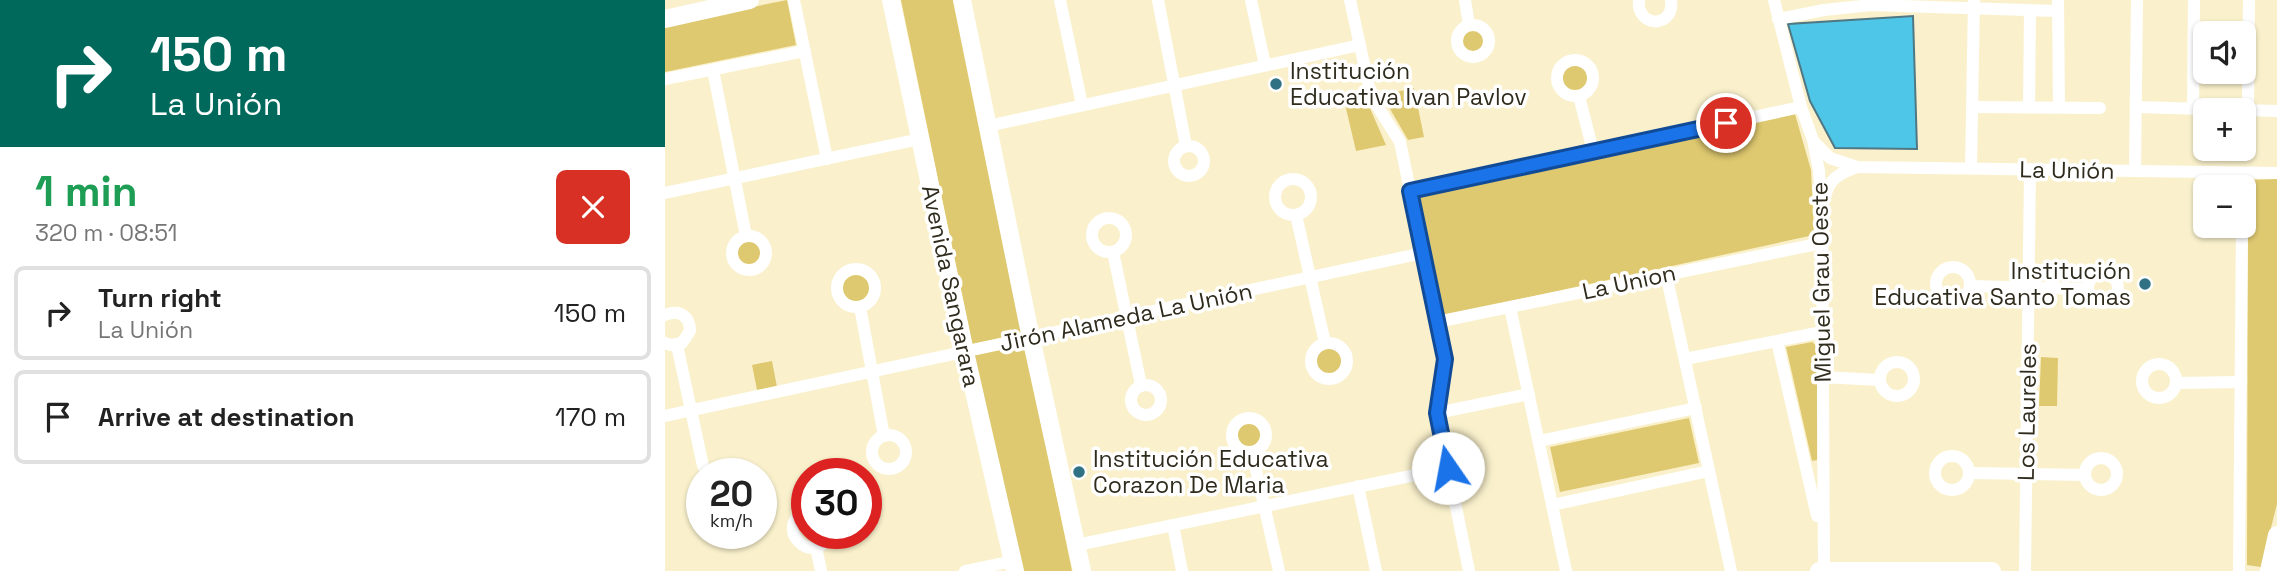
<!DOCTYPE html>
<meta charset="utf-8">
<style>
:root{--surface:#fff;--page:#f6f6f6;--text:#222;--muted:#767676;--line:#e0e0e0}
body{margin:0;font-family:"Space Grotesk",sans-serif;background:var(--page);color:var(--text);height:100vh;display:flex;flex-direction:column;font-size:26px;white-space:nowrap}
*{box-sizing:border-box;margin:0}
p{font-size:23px;color:var(--muted)}
.icon{flex:none;width:38px;height:38px;fill:none;stroke:currentColor;stroke-width:2;stroke-linecap:round;stroke-linejoin:round}
.map{position:relative;flex:1;overflow:hidden}
.details{display:flex;flex-direction:column;background:var(--surface);width:665px}
.details>*{flex:none}
.top-card{background:#00695c;color:#fff;overflow:hidden}
.buttons{position:absolute;left:1528px;top:21px;display:grid;gap:14px}
.buttons a{display:grid;place-items:center;width:63px;height:63px;border-radius:10px;background:var(--surface);box-shadow:0 2px 5px #0004;font-size:35px}
.speed{position:absolute;left:21px;top:458px;display:flex;gap:14px;font-size:35px;font-weight:700;text-align:center}
.speed>*{display:grid;place-content:center;width:91px;height:91px;border-radius:50%;background:var(--surface);box-shadow:0 2px 5px #0004;line-height:1}
.speed small{font-size:18px;font-weight:400}
.speed .limit{border:10px solid #d22;background:#fff;color:#111}
.pin{position:absolute;display:grid;place-items:center;width:60px;height:60px;color:#fff;margin:-30px;border:4px solid #fff;border-radius:50%;box-shadow:0 2px 7px #0007}
.me{position:absolute;width:77px;margin:-38px;rotate:348deg;stroke-linejoin:round;filter:drop-shadow(0 0 5px #0008)}
.turn{display:flex;align-items:center;gap:24px;height:147px;padding:0 35px;font-size:32px}
.turn .icon{width:91px;height:91px;stroke-width:2.5}
.turn b{display:block;font-size:49px;line-height:60px}
.round{display:grid;place-items:center;flex:none;width:74px;height:74px;border-radius:10px;background:var(--page)}
.overview{display:flex;align-items:center;justify-content:space-between;height:119px;padding:0 35px}
h1{font-size:42px;font-weight:600;line-height:52px;color:#1e9e55}
ul{padding:0;list-style:none}
li{display:flex;align-items:center;gap:21px;height:94px;margin:0 14px 10px;padding:0 21px;border:4px solid var(--line);border-radius:10px}
li div{flex:1}
li b{display:block;font-size:26px}
li em{font-style:normal}
main{display:flex;flex:1;min-height:0}
.map>svg:first-child{display:block}
.green{fill:#dfc970}
.building{fill:#4ec6e8;stroke:#4f7784;stroke-width:2}
.lines{fill:none;stroke-linecap:round;stroke-linejoin:round}
.street{stroke:#fff;stroke-width:12}
.secondary{stroke:#fff;stroke-width:18}
.route-casing{stroke:#114b97;stroke-width:18}
.route{stroke:#1a73e8;stroke-width:12}
.poi-dot{fill:#307184;stroke:#fff;stroke-width:2.5}
.labels{text-anchor:middle;stroke-width:7;stroke-linejoin:round;paint-order:stroke}
.poi-label{font-size:23px;fill:#2f2b1d;stroke:#fff;text-anchor:start}
.street-label{font-size:23px;fill:#2f2b1d;stroke:#fff}
</style>
<main>
<section class="details">
<div class="top-card">
<div class="turn"><svg class="icon" aria-label="right" viewBox="0 0 24 24"><path d="M7 20v-9h11M14 6l5 5-5 5"/></svg><div><b>150 m</b>La Unión</div></div>
</div>
<div class="overview"><div><h1>1 min</h1><p>320 m · 08:51</p></div><a class="round" style="background:#d93025;color:#fff"><svg class="icon" aria-label="close" viewBox="0 0 24 24"><path d="M6 6l12 12M18 6L6 18"/></svg></a></div>
<ul>
<li><svg class="icon" aria-label="right" viewBox="0 0 24 24"><path d="M7 20v-9h11M14 6l5 5-5 5"/></svg><div><b>Turn right</b><p>La Unión</p></div><em>150 m</em></li>
<li><svg class="icon" aria-label="arrive" viewBox="0 0 24 24"><path d="M6 21V4h12l-3 4 3 4H6"/></svg><div><b>Arrive at destination</b></div><em>170 m</em></li>
</ul>
</section>
<div class="map">
<svg width="1612" height="571" viewBox="0 0 1612 571">
<rect width="100%" height="100%" fill="#faf1cc"/>
<g class="green">
<path d="M122 0 131 45 0 72V25Z"/>
<path d="M236 0H289L407 571H354Z"/>
<circle cx="807" cy="42" r="13"/>
<circle cx="911" cy="78" r="15"/>
<path d="M749 88 759 137 743 140 717 95Z"/>
<path d="M701 99 721 145 691 151 680 104Z"/>
<path d="M1130 114 1146 170 1149 235 778 316 754 194Z"/>
<path d="M1612 179V504L1596 567 1582 565 1583 180Z"/>
<circle cx="84" cy="253" r="14"/>
<circle cx="191" cy="288" r="14"/>
<path d="M1147 342 1153 347 1152 460 1147 461 1121 347Z"/>
<circle cx="664" cy="361" r="13"/>
<path d="M1376 357 1393 358 1392 406H1374Z"/>
<path d="M107 361 112 387 92 390 87 365Z"/>
<path d="M1024 418 1034 463 895 492 885 447Z"/>
<circle cx="584" cy="435" r="13"/>
</g>
<path class="building" d="M1248 16 1252 149 1170 148 1145 101 1123 24Z"/>
<g class="lines">
<g class="street">
<path d="M129 0 162 159"/>
<path d="M395 0 417 105"/>
<path d="M493 0 521 146"/>
<path d="M586 0 600 65"/>
<path d="M685 0 706 96 735 142 780 360 772 413 804 571"/>
<path d="M800 0 804 25"/>
<path d="M974 0C971 28 1010 29 1006 0"/>
<path d="M1109 0 1136 107 1148 140 1154 171 1157 212 1159 570"/>
<path d="M1393 0 1394 107"/>
<path d="M1113 19 1159 10 1206 5 1393 11"/>
<circle cx="808" cy="41" r="16"/>
<circle cx="910" cy="78" r="18"/>
<path d="M48 70 81 236"/>
<path d="M0 79 140 51"/>
<path d="M914 96 928 151"/>
<path d="M1307 107 1435 108"/>
<path d="M1364 107 1365 10"/>
<path d="M1471 107 1574 110"/>
<path d="M1528 109 1529 0"/>
<path d="M1578 110 1612 111"/>
<path d="M1583 111 1584 0"/>
<path d="M323 126 695 45"/>
<path d="M1150 143 1165 158 1192 167 1612 173"/>
<circle cx="524" cy="161" r="15"/>
<path d="M1306 168 1309 1"/>
<path d="M1470 171 1472 0"/>
<circle cx="628" cy="197" r="18"/>
<path d="M745 191 1136 107"/>
<path d="M0 193 255 139"/>
<path d="M1160 198C1163 179 1175 173 1192 167"/>
<path d="M631 215 660 343"/>
<circle cx="444" cy="235" r="17"/>
<circle cx="84" cy="253" r="17"/>
<path d="M448 252 476 385"/>
<circle cx="1288" cy="284" r="17"/>
<circle cx="191" cy="288" r="19"/>
<circle cx="1438" cy="288" r="15"/>
<path d="M1001 274 1066 571"/>
<path d="M1305 286 1423 289"/>
<path d="M195 307 219 436"/>
<path d="M845 307 901 571"/>
<path d="M0 315C14 309 25 316 25 331L17 343 6 345 0 343"/>
<path d="M772 322 1157 243"/>
<path d="M1112 341 1152 516"/>
<circle cx="664" cy="361" r="18"/>
<path d="M12 345 38 466"/>
<path d="M1020 359 1157 332"/>
<circle cx="1232" cy="379" r="17"/>
<circle cx="1494" cy="381" r="17"/>
<path d="M1157 377 1215 380"/>
<path d="M1511 383 1576 382"/>
<circle cx="481" cy="400" r="15"/>
<path d="M772 413 864 394"/>
<path d="M0 416 758 253"/>
<circle cx="584" cy="435" r="17"/>
<circle cx="224" cy="452" r="17"/>
<path d="M874 441 1031 408"/>
<path d="M587 452 614 571"/>
<circle cx="1287" cy="473" r="17"/>
<circle cx="1436" cy="474" r="16"/>
<path d="M1305 473 1420 475"/>
<path d="M693 486 711 571"/>
<path d="M887 505 1044 471"/>
<path d="M142 510C106 526 148 570 165 534"/>
<path d="M508 525 517 571"/>
<path d="M412 545 784 468"/>
<path d="M151 547 156 571"/>
<path d="M300 571 348 561"/>
<path d="M1360 571 1365 169"/>
<path d="M1574 571 1577 226"/>
</g>
<g class="secondary">
<path d="M226 0 300 352 350 571"/>
<path d="M297 0 363 324 417 571"/>
<path d="M0 19 85 0"/>
<path d="M1154 571H1327"/>
<path d="M1604 571 1612 535"/>
</g>
</g>
<g class="lines">
<defs>
<path id="route" d="M783 468 772 413 780 359 745 191 1061 123"/>
</defs>
<use href="#route" class="route-casing"/>
<use href="#route" class="route"/>
</g>
<g class="poi-dot">
<circle cx="611" cy="84" r="7"/>
<circle cx="1480" cy="284" r="7"/>
<circle cx="414" cy="472" r="7"/>
</g>
<g class="labels">
<g class="poi-label">
<text x="625" y="79">Institución<tspan x="625" dy="26">Educativa Ivan Pavlov</tspan></text>
<text x="1466" y="279" text-anchor="end">Institución<tspan x="1466" dy="26">Educativa Santo Tomas</tspan></text>
<text x="428" y="467">Institución Educativa<tspan x="428" dy="26">Corazon De Maria</tspan></text>
</g>
<g class="street-label">
<text transform="translate(1402 170) rotate(1)" y="8">La Unión</text>
<text transform="translate(964 282) rotate(-12)" y="8">La Union</text>
<text transform="translate(1156 282) rotate(-91)" y="8">Miguel Grau Oeste</text>
<text transform="translate(286 286) rotate(78)" y="8">Avenida Sangarara</text>
<text transform="translate(461 317) rotate(-12)" y="8">Jirón Alameda La Unión</text>
<text transform="translate(1362 412) rotate(-89)" y="8">Los Laureles</text>
</g>
</g>
</svg>
<div class="buttons">
<a><svg class="icon" aria-label="sound" viewBox="0 0 24 24"><path d="M4 9h4l5-4v14l-5-4H4zM17 9q2 3 0 6"/></svg></a>
<a>+</a>
<a>−</a>
</div>
<div class="speed"><div>20<small>km/h</small></div><div class="limit">30</div></div>
<div class="pin" style="left:1061px;top:123px;background:#d93025"><svg class="icon" aria-label="arrive" viewBox="0 0 24 24"><path d="M6 21V4h12l-3 4 3 4H6"/></svg></div>
<svg class="me" style="left:783px;top:468px" viewBox="-20 -20 40 40"><circle r="19" fill="#fff"/><path d="M0-13L10 11 0 6-10 11z" fill="#1a73e8"/></svg>
</div>
</main>
